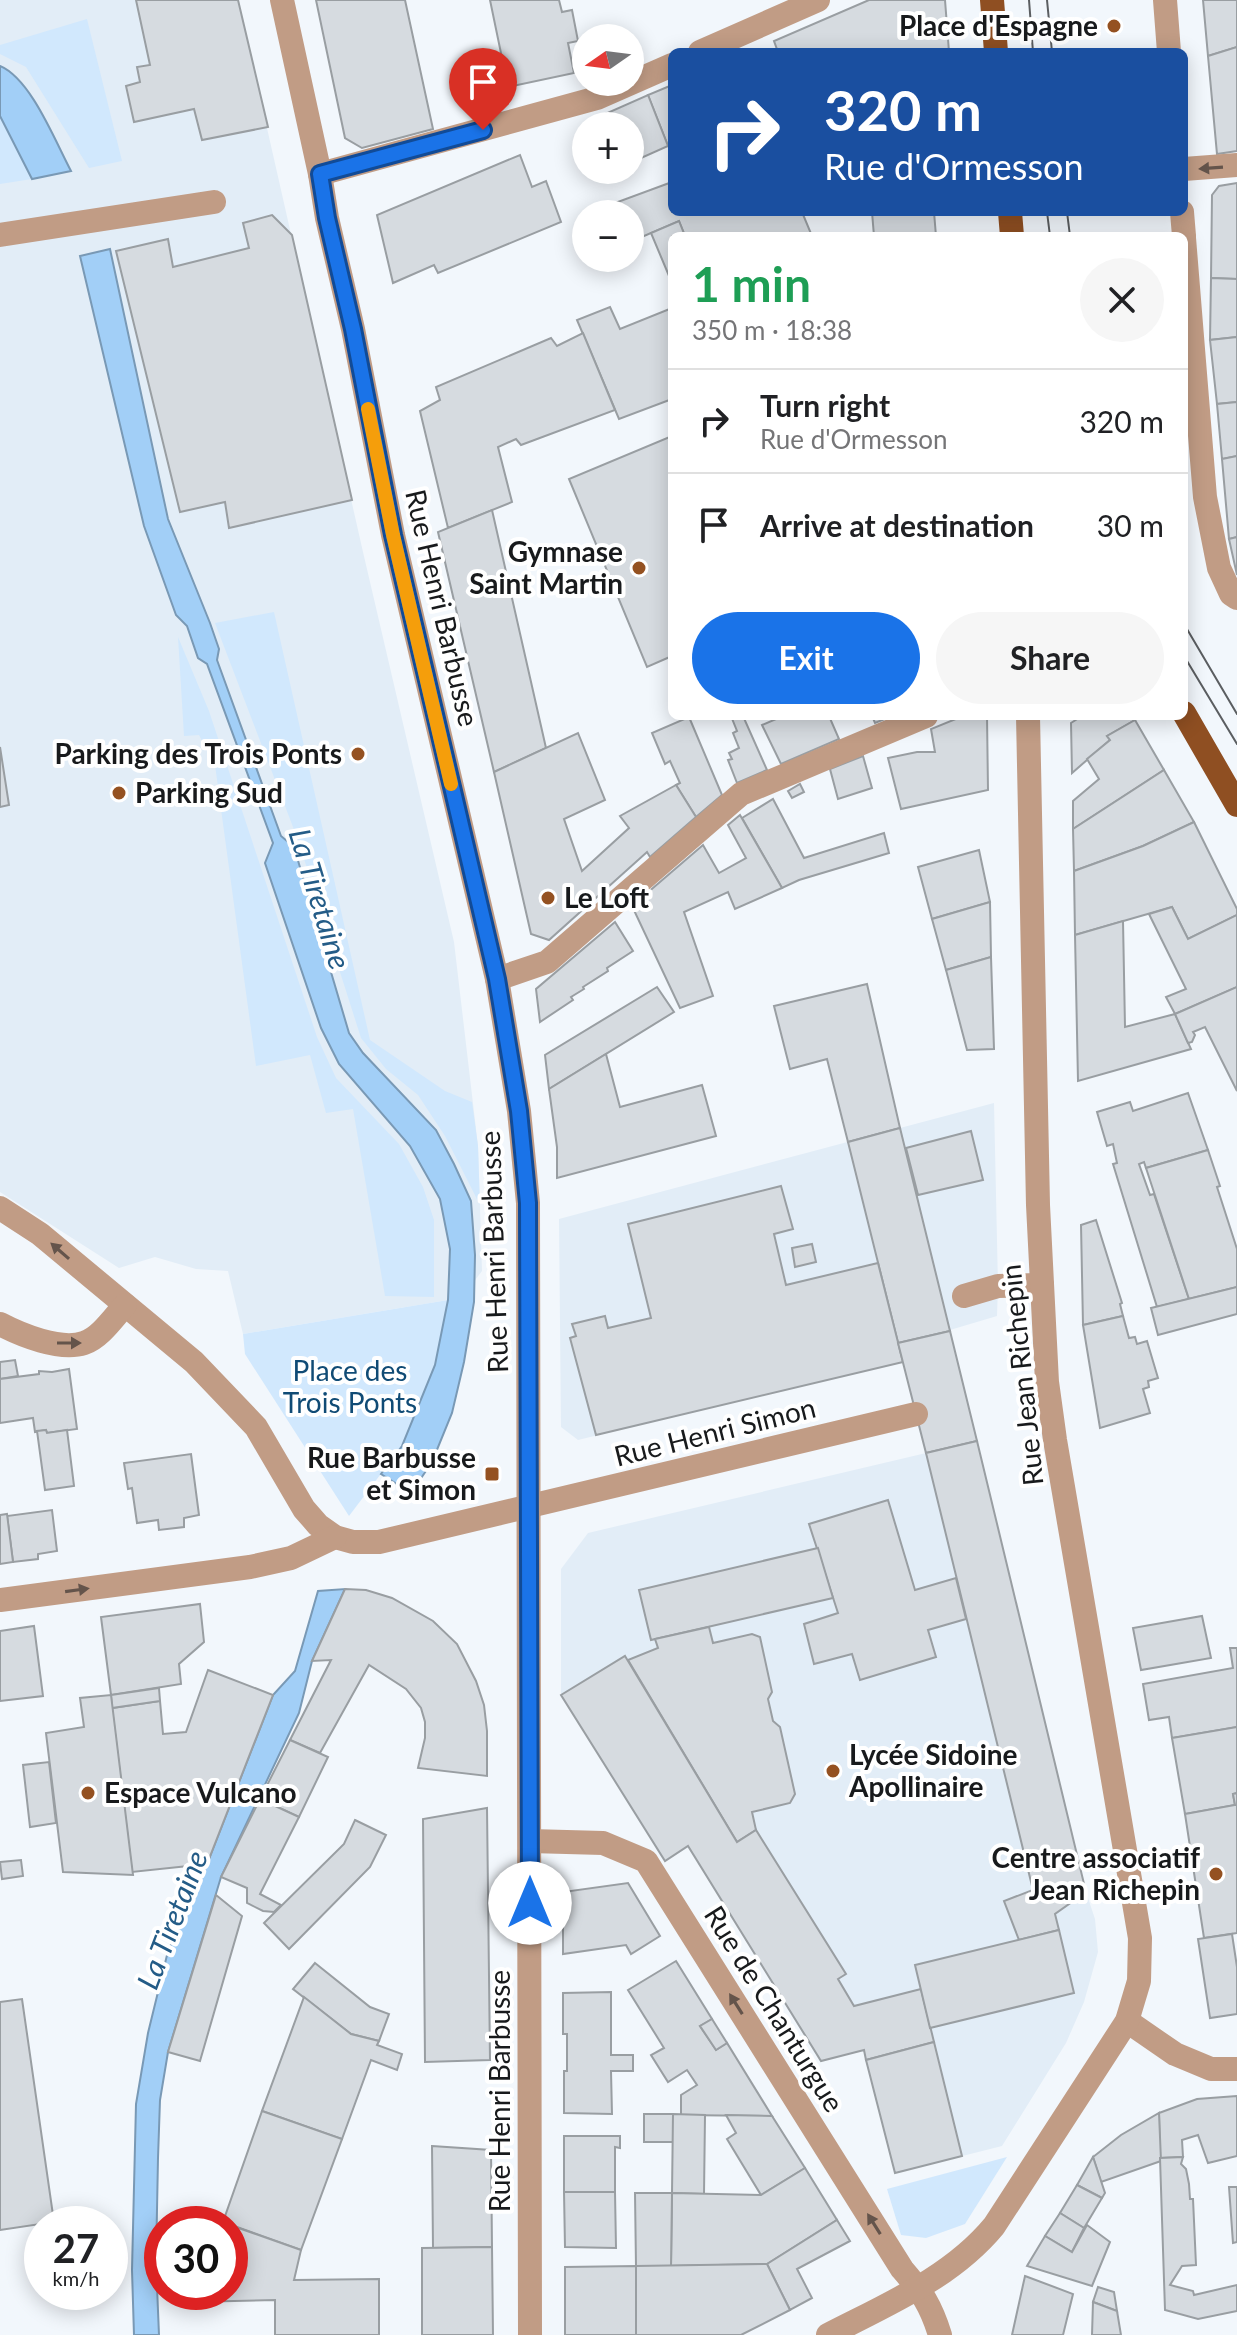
<!DOCTYPE html>
<meta charset="utf-8">
<style>
:root{--surface:#fff;--page:#f6f6f6;--text:#202124;--muted:#757577;--line:#e0e0e0;--accent:#1a73e8}
body{margin:0;font-family:Lato,sans-serif;background:var(--page);color:var(--text);height:100vh;display:flex;flex-direction:column;font-size:30px;white-space:nowrap}
*{box-sizing:border-box;margin:0}
p{font-size:26px;color:var(--muted)}
.icon{flex:none;width:44px;height:44px;fill:none;stroke:currentColor;stroke-width:2;stroke-linecap:round;stroke-linejoin:round}
.map{position:relative;flex:1;overflow:hidden}
.side{position:absolute;left:668px;top:232px;width:520px;height:488px;display:flex;flex-direction:column;background:var(--surface);border-radius:12px;box-shadow:0 4px 20px #0003}
.side>*{flex:none}
.banner{position:absolute;left:668px;top:48px;width:520px;height:168px;border-radius:12px;box-shadow:0 4px 20px #0003;background:#1a4fa0;color:#fff;overflow:hidden}
.needle{width:52px;rotate:256deg}
.buttons{position:absolute;left:572px;top:24px;display:grid;gap:16px}
.buttons a{display:grid;place-items:center;width:72px;height:72px;border-radius:50%;background:var(--surface);box-shadow:0 4px 20px #0003;font-size:40px}
.speed{position:absolute;left:24px;top:2206px;display:flex;gap:16px;font-size:40px;font-weight:700;text-align:center}
.speed>*{display:grid;place-content:center;width:104px;height:104px;border-radius:50%;background:var(--surface);box-shadow:0 4px 20px #0003;line-height:1}
.speed small{font-size:20px;font-weight:400}
.speed .limit{border:12px solid #d22;background:#fff;color:#111}
.pin{position:absolute;display:grid;place-items:center;width:68px;height:68px;color:#fff;margin:-82px -34px;border-radius:50% 50% 50% 0;rotate:-45deg;box-shadow:0 0 8px #0007}
.pin .icon{rotate:45deg}
.me{position:absolute;width:88px;margin:-44px;rotate:0deg;stroke-linejoin:round;filter:drop-shadow(0 0 6px #0008)}
.turn{display:flex;align-items:center;gap:28px;height:168px;padding:0 24px;font-size:36px}
.turn .icon{width:104px;height:104px;stroke-width:2.5}
.turn b{display:block;font-size:56px;line-height:68px}
.round{display:grid;place-items:center;flex:none;width:84px;height:84px;border-radius:42px;background:var(--page)}
.head{display:flex;align-items:center;justify-content:space-between;height:136px;padding:0 24px}
h1{font-size:48px;font-weight:700;line-height:60px;color:#1e9e55}
.action{display:flex;gap:16px;margin-top:auto;padding:16px 24px}
.action a{flex:1;height:92px;border-radius:48px;background:var(--accent);color:#fff;font-size:32px;font-weight:700;line-height:92px;text-align:center}
.action a+a{background:var(--page);color:var(--text)}
ul{padding:0;list-style:none}
li{display:flex;align-items:center;gap:24px;height:104px;padding:0 24px;border-top:2px solid var(--line)}
li div{flex:1}
li b{display:block;font-size:30px}
li em{font-style:normal}
.map>svg:first-child{display:block}
.built{fill:#e2edf7}
.green{fill:#d1e8fd}
.water{fill:#a2cff7;stroke:#7999b5;stroke-width:2}
.building{fill:#d6dbe0;stroke:#999ea2;stroke-width:2}
.lines{fill:none;stroke-linecap:round;stroke-linejoin:round}
.minor{stroke:#c19c85;stroke-width:24}
.major{stroke:#8f4f22;stroke-width:24}
.tram{stroke:#5b5e61;stroke-width:2}
.oneway{fill:#64544b}
.route-casing{stroke:#114b97;stroke-width:20}
.route{stroke:#1a73e8;stroke-width:14}
.slow{stroke:#f59e0b;stroke-width:14}
.poi-dot{fill:#945121;stroke:#fff;stroke-width:3}
.labels{text-anchor:middle;stroke-width:8;stroke-linejoin:round;paint-order:stroke}
.poi-label{font-size:28px;font-weight:bold;fill:#181a1c;stroke:#fff;text-anchor:end}
.street-label{font-size:28px;fill:#181a1c;stroke:#fff}
.park-label{font-size:28px;fill:#104b75;stroke:#fff}
.water-label{font-size:30px;font-style:italic;fill:#245c87;stroke:#fff}
</style>
<div class="map">
<svg width="1237" height="2335" viewBox="0 0 1237 2335">
<rect width="100%" height="100%" fill="#f2f7fc"/>
<g class="built">
<path d="M0 0H238L363 552 454 942 478 1146 482 1271 469 1288 448 1300 243 1334 228 1271 196 1269 155 1257 119 1268 0 1192Z"/>
<path d="M994 1103 998 1286 997 1316 950 1330 954 1348 578 1440 561 1427 559 1219Z"/>
<path d="M977 1441 1086 1892 1095 1919 1098 1952 1084 2002 1066 2043 1002 2146 895 2173 864 2050 821 2061 689 1847 665 1861 561 1695V1569L588 1533Z"/>
</g>
<g class="green">
<path d="M87 19 122 161 89 168 26 67 0 54V45Z"/>
<path d="M0 116 3 120 32 179 0 184Z"/>
<path d="M274 612 370 1040 445 1091 472 1102 478 1146 480 1205 445 1136 418 1095 386 1069 361 1038 298 840 215 623Z"/>
<path d="M178 637 209 711 317 1037 336 1078 399 1144 423 1187 434 1220V1297L385 1296 353 1109 326 1113 310 1055 256 1066 215 765 199 735 184 736Z"/>
<path d="M448 1300 435 1365 402 1446 349 1516 245 1354 243 1334Z"/>
<path d="M1007 2157 965 2224 926 2238 901 2235 887 2189Z"/>
</g>
<g class="water">
<path d="M0 66C31 79 55 141 71 171L32 179 0 116Z"/>
<path d="M110 249 168 519 210 623 219 649 217 660 281 836 294 847 349 1033 363 1053 436 1130 454 1164 471 1201 475 1255 474 1302 464 1362 452 1413 432 1462 411 1493 381 1474 402 1446 435 1365 448 1300 450 1249 440 1199 410 1146 339 1064 321 1028 265 863 273 843 207 664 198 658 187 626 176 615 144 526 80 256Z"/>
<path d="M345 1589 312 1661 299 1713 221 1877 168 2052 160 2100 158 2158 156 2262 159 2335H134L132 2270 136 2104 148 2033 168 1951 207 1864 273 1695 295 1671 318 1591Z"/>
</g>
<g class="building">
<path d="M136 0H238L268 127 202 140 194 109 134 122 126 86 140 82 137 67 150 65Z"/>
<path d="M316 0H405L433 129 362 148 345 138Z"/>
<path d="M490 0H559L562 12 572 10 578 41 568 43 574 73 508 87Z"/>
<path d="M869 0H945L949 52H778L774 41Z"/>
<path d="M1203 0H1237V47L1208 56Z"/>
<path d="M1237 47V151L1217 154 1208 56Z"/>
<path d="M672 85V145L668 146 648 95Z"/>
<path d="M648 95 668 146 630 163V126H599L596 118Z"/>
<path d="M520 155 532 187 546 181 561 222 438 273 434 265 393 283 377 215Z"/>
<path d="M672 182V212H802L812 236H685L679 221 630 242V214H607L604 207Z"/>
<path d="M1237 183V279L1211 278 1212 195 1219 186Z"/>
<path d="M872 212H934L936 236H874Z"/>
<path d="M272 215 292 235 352 500 229 528 225 502 180 512 116 251 168 239 173 267 249 248 243 223Z"/>
<path d="M679 221 685 236H672V283L651 233Z"/>
<path d="M1211 278 1237 279V337L1210 340Z"/>
<path d="M610 307 620 329 672 308V399L619 419 577 320Z"/>
<path d="M583 333 615 410 521 445 516 439 498 447 512 502 448 528 420 411 440 400 436 387 551 338 557 346Z"/>
<path d="M1237 337V402L1217 404 1210 340Z"/>
<path d="M1237 402V456L1222 459 1217 404Z"/>
<path d="M672 436V656L647 667 569 479Z"/>
<path d="M1237 456V537L1229 539 1222 459Z"/>
<path d="M492 510 546 748 494 772 438 532Z"/>
<path d="M1237 537V575L1229 539Z"/>
<path d="M731 716H743L767 770 737 783 728 760 732 759 729 753 739 748 733 733 737 731Z"/>
<path d="M783 716H829L839 739 781 764 762 725Z"/>
<path d="M872 716H892L875 723Z"/>
<path d="M963 716H987L988 790 901 809 888 758 917 752H935L931 729Z"/>
<path d="M1082 716H1132L1135 720 1107 736 1110 740 1072 773 1071 723Z"/>
<path d="M689 717 722 795 696 817 676 785 680 783 670 761 665 764 652 733Z"/>
<path d="M1135 720 1164 770 1073 829V801L1099 779 1087 759 1110 740 1107 736Z"/>
<path d="M578 733 605 800 564 819 582 871 629 828 620 816 676 785 696 817 650 857 647 852 549 940 531 934 494 772Z"/>
<path d="M0 747 9 805 0 807Z"/>
<path d="M863 756 872 788 838 799 830 769Z"/>
<path d="M1164 770 1194 822 1143 846 1074 871 1073 829Z"/>
<path d="M800 784 804 792 792 798 788 791Z"/>
<path d="M773 799 804 858 884 833 889 853 799 880 782 888 742 818Z"/>
<path d="M740 815 782 888 735 909 728 892 684 912 713 996 680 1008 632 906 703 845 719 873 746 858 728 825Z"/>
<path d="M1194 822 1237 909V915L1188 939 1172 907 1075 935 1074 871 1143 846Z"/>
<path d="M979 850 990 902 932 919 918 867Z"/>
<path d="M990 902 991 957 946 970 932 919Z"/>
<path d="M1172 907 1188 939 1237 915V987L1175 1014 1166 997 1186 989 1149 914Z"/>
<path d="M1123 921 1125 1027 1175 1014 1191 1049 1078 1081 1075 935Z"/>
<path d="M615 922 633 951 607 968 608 971 583 987 584 989 571 997 573 1000 540 1022 536 989Z"/>
<path d="M991 957 994 1049 967 1050 946 970Z"/>
<path d="M867 984 900 1128 848 1142 827 1059 790 1069 774 1006Z"/>
<path d="M657 987 674 1012 549 1089 545 1055Z"/>
<path d="M1237 987V1091L1205 1027 1193 1032 1195 1035 1192 1042 1188 1043 1175 1014Z"/>
<path d="M606 1054 620 1107 702 1085 716 1136 557 1178V1147L549 1089Z"/>
<path d="M1188 1093 1208 1150 1146 1168 1144 1162 1139 1164 1150 1195 1154 1194 1189 1299 1157 1307 1113 1164 1117 1163 1113 1144 1107 1146 1097 1112 1130 1102 1133 1111Z"/>
<path d="M900 1128 950 1331 898 1343 848 1142Z"/>
<path d="M971 1131 983 1180 918 1195 906 1148Z"/>
<path d="M1208 1150 1220 1186 1217 1187 1237 1249V1287L1189 1299 1146 1168Z"/>
<path d="M781 1186 793 1229 774 1234 786 1285 878 1263 903 1362 596 1435 570 1338 576 1336 572 1324 605 1316 608 1328 651 1318 628 1224Z"/>
<path d="M1096 1220 1122 1303 1120 1304 1123 1316 1083 1325 1081 1225Z"/>
<path d="M812 1244 816 1262 795 1267 792 1248Z"/>
<path d="M1237 1287V1314L1158 1335 1151 1308Z"/>
<path d="M1123 1316 1129 1338 1135 1337 1137 1344 1147 1341 1158 1378 1148 1381 1149 1387 1143 1389 1150 1413 1100 1428 1083 1325Z"/>
<path d="M950 1331 977 1441 926 1453 898 1343Z"/>
<path d="M15 1360 18 1376 0 1379V1362Z"/>
<path d="M69 1369 77 1429 47 1433 46 1430 35 1432 33 1418 0 1423V1379L39 1374V1371L52 1372Z"/>
<path d="M46 1430 47 1433 67 1430 74 1486 45 1490 37 1431Z"/>
<path d="M977 1441 1086 1892 1055 1914 1059 1930 1019 1940 1004 1901 1033 1890 926 1453Z"/>
<path d="M191 1454 199 1515 184 1518V1527L159 1530 158 1520 137 1523 132 1488 128 1489 124 1463Z"/>
<path d="M888 1500 915 1590 956 1578 966 1619 928 1630 936 1657 860 1680 852 1654 814 1664 804 1624 838 1613 809 1524Z"/>
<path d="M52 1510 57 1551 38 1554V1559L13 1562 7 1516Z"/>
<path d="M7 1514 13 1562 0 1564V1515Z"/>
<path d="M818 1548 833 1598 651 1640 639 1590Z"/>
<path d="M345 1589 366 1590 392 1598 433 1621 457 1644 476 1681 484 1705 487 1731V1776L418 1768 425 1738V1722L421 1708 406 1689 369 1665 320 1753 290 1740 331 1660 312 1661Z"/>
<path d="M200 1604 204 1642 179 1664 181 1684 111 1695 101 1617Z"/>
<path d="M1202 1616 1211 1658 1141 1670 1133 1628Z"/>
<path d="M34 1626 43 1696 0 1701V1631Z"/>
<path d="M709 1627 713 1643 752 1634 760 1637 772 1692 768 1699 773 1721 780 1727 795 1794 790 1803 752 1812 756 1830 737 1842 628 1660 658 1648 655 1639Z"/>
<path d="M1230 1648H1237V1727L1172 1738 1169 1717 1149 1720 1143 1684 1233 1668Z"/>
<path d="M625 1656 737 1842 756 1830 846 1974 838 1979 854 2006 921 1989 934 2042 866 2060 864 2050 821 2061 688 1846 665 1861 561 1695Z"/>
<path d="M208 1670 273 1695 207 1864 132 1872 112 1708 160 1701 163 1734 186 1732Z"/>
<path d="M159 1688 160 1701 112 1708 111 1695Z"/>
<path d="M111 1695 133 1875 63 1872 46 1733 84 1727 80 1698Z"/>
<path d="M1237 1727V1793L1233 1794 1235 1805 1185 1814 1172 1738Z"/>
<path d="M290 1740 328 1757 299 1817 260 1799Z"/>
<path d="M49 1762 56 1823 30 1827 23 1765Z"/>
<path d="M1237 1793V1933L1204 1938 1185 1814 1235 1805 1233 1794Z"/>
<path d="M260 1799 299 1817 260 1894 281 1905 274 1912 263 1911 247 1903V1888L221 1877Z"/>
<path d="M487 1808 490 2060 425 2062 423 1819Z"/>
<path d="M355 1820 386 1835 370 1867 289 1949 264 1923 344 1844Z"/>
<path d="M21 1860 23 1876 2 1879 0 1862Z"/>
<path d="M628 1883 660 1936 631 1954 626 1945 563 1954V1892Z"/>
<path d="M216 1895 242 1916 200 2061 168 2052Z"/>
<path d="M1059 1930 1074 1993 930 2028 915 1965Z"/>
<path d="M1232 1934 1237 1967V2014L1210 2018 1198 1939Z"/>
<path d="M676 1961 712 2019 700 2026 716 2050 727 2043 772 2116 681 2115V2095L697 2085 687 2070 668 2082 651 2055 664 2048 628 1990Z"/>
<path d="M315 1963 370 2007 389 2014 379 2041 351 2034 293 1989Z"/>
<path d="M611 1992V2055H633V2071H611L612 2114 564 2113V2071H567V2034H563V1993Z"/>
<path d="M304 1997 351 2034 379 2041 377 2045 402 2054 397 2070 371 2060 342 2139 262 2111Z"/>
<path d="M22 1999 54 2222 0 2230V2002Z"/>
<path d="M712 2019 727 2043 716 2050 700 2026Z"/>
<path d="M934 2042 962 2156 895 2173 866 2060Z"/>
<path d="M1237 2096V2156L1208 2163 1198 2135 1182 2140 1183 2157 1160 2158 1159 2113 1197 2099Z"/>
<path d="M262 2111 342 2139 301 2250 223 2222Z"/>
<path d="M1159 2113 1161 2161 1101 2182 1093 2157 1121 2135Z"/>
<rect x="644" y="2114" width="29" height="28"/>
<path d="M673 2114 705 2115 704 2194 672 2193Z"/>
<path d="M726 2115 772 2116 805 2168 761 2195 727 2139 736 2133Z"/>
<path d="M564 2136H620V2148L615 2147V2192H564Z"/>
<path d="M432 2146 491 2150 492 2247 433 2248Z"/>
<path d="M1093 2157 1105 2193 1102 2198 1077 2185Z"/>
<path d="M1183 2157 1181 2164 1186 2169 1189 2184 1190 2199H1193L1196 2265 1182 2266 1170 2285 1193 2291 1194 2295 1237 2285V2311L1198 2319 1165 2310 1160 2158Z"/>
<path d="M805 2168 837 2220 767 2264 671 2266 672 2193 761 2195Z"/>
<path d="M1077 2185 1102 2198 1084 2228 1060 2213Z"/>
<path d="M1229 2187H1237V2242L1233 2243Z"/>
<path d="M564 2192H615L616 2248 565 2247Z"/>
<path d="M635 2193H672L671 2266H636Z"/>
<path d="M1060 2213 1084 2228 1072 2252 1045 2236Z"/>
<path d="M837 2220 850 2241 797 2269 812 2298 790 2310 767 2264Z"/>
<path d="M192 2222H223L228 2224H192Z"/>
<path d="M230 2225 301 2250 294 2280 379 2279V2335H275V2300L191 2302V2292H230Z"/>
<path d="M1087 2225 1110 2242 1092 2286 1027 2266 1045 2236 1072 2252Z"/>
<path d="M492 2247 493 2335H422V2248Z"/>
<path d="M767 2264 790 2310 741 2335H636V2266Z"/>
<path d="M636 2266V2335H565V2267Z"/>
<path d="M1025 2276 1073 2294 1063 2335H1012Z"/>
<path d="M1098 2287 1114 2292 1117 2311 1093 2302Z"/>
<path d="M1093 2302 1117 2311 1121 2335H1092Z"/>
</g>
<g class="lines">
<g class="minor">
<path d="M282 0 320 174 327 218 353 329 393 535 497 979 519 1111 528 1203 530 2335"/>
<path d="M1165 0 1169 52"/>
<path d="M700 52 818 0"/>
<path d="M1184 169 1237 165"/>
<path d="M320 174 597 98 672 65"/>
<path d="M1182 212 1184 236"/>
<path d="M0 235 214 202"/>
<path d="M1184 238 1205 497 1219 568 1231 594 1237 598"/>
<path d="M497 979 547 962 741 794 926 716"/>
<path d="M0 1208 40 1234 194 1362 256 1427 304 1509 318 1525 335 1537 353 1542H379L916 1414"/>
<path d="M964 1296 998 1286 1042 1285"/>
<path d="M0 1324C21 1335 60 1351 84 1343 100 1338 114 1317 125 1305"/>
<path d="M0 1600 250 1567 291 1558 335 1537"/>
<path d="M530 1841 603 1843 646 1861 902 2269C922 2292 931 2306 940 2335"/>
<path d="M1127 2021 1175 2054 1211 2069H1237"/>
<path d="M828 2335C886 2305 951 2278 994 2226L1127 2021 1139 1981 1140 1938 1055 1440 1047 1382 1038 1205 1028 716"/>
</g>
<g class="major">
<path d="M992 0 996 52"/>
<path d="M1010 212 1012 236"/>
<path d="M1184 713 1237 805"/>
</g>
<g class="tram">
<path d="M1029 0 1033 52"/>
<path d="M1047 0 1052 52"/>
<path d="M1047 212 1050 236"/>
<path d="M1067 212 1070 236"/>
<path d="M1184 624 1237 714"/>
<path d="M1184 656 1237 744"/>
</g>
</g>
<defs><path id="oneway-solid" d="M-6-.8H1V-3.2L6.5 0L1 3.2V.8H-6Z" transform="scale(2)"/></defs>
<g class="oneway">
<use href="#oneway-solid" transform="translate(1211 168) rotate(176)"/>
<use href="#oneway-solid" transform="translate(60 1251) rotate(-139)"/>
<use href="#oneway-solid" transform="translate(69 1343)"/>
<use href="#oneway-solid" transform="translate(77 1590) rotate(-8)"/>
<use href="#oneway-solid" transform="translate(736 2004) rotate(-122)"/>
<use href="#oneway-solid" transform="translate(874 2224) rotate(-122)"/>
</g>
<g class="lines">
<defs>
<path id="route" d="M483 130 320 174 327 218 353 329 393 535 497 979 519 1111 528 1203 530 1903"/>
</defs>
<use href="#route" class="route-casing"/>
<use href="#route" class="route"/>
<path class="slow" d="M368 409 393 535 451 784"/>
</g>
<g class="poi-dot">
<circle cx="1114" cy="26" r="8"/>
<circle cx="639" cy="568" r="8"/>
<circle cx="358" cy="754" r="8"/>
<circle cx="119" cy="793" r="8"/>
<circle cx="548" cy="898" r="8"/>
<rect x="484" y="1466" width="16" height="16" rx="4"/>
<circle cx="833" cy="1771" r="8"/>
<circle cx="88" cy="1793" r="8"/>
<circle cx="1216" cy="1874" r="8"/>
</g>
<g class="labels">
<g class="poi-label">
<text x="1098" y="36">Place d'Espagne</text>
<text x="623" y="562">Gymnase<tspan x="623" dy="32">Saint Martin</tspan></text>
<text x="342" y="764">Parking des Trois Ponts</text>
<text x="135" y="803" text-anchor="start">Parking Sud</text>
<text x="564" y="908" text-anchor="start">Le Loft</text>
<text x="476" y="1468">Rue Barbusse<tspan x="476" dy="32">et Simon</tspan></text>
<text x="849" y="1765" text-anchor="start">Lycée Sidoine<tspan x="849" dy="32">Apollinaire</tspan></text>
<text x="104" y="1803" text-anchor="start">Espace Vulcano</text>
<text x="1200" y="1868">Centre associatif<tspan x="1200" dy="32">Jean Richepin</tspan></text>
</g>
<g class="street-label">
<text transform="translate(442 608) rotate(77)" y="10">Rue Henri Barbusse</text>
<text transform="translate(494 1252) rotate(-92)" y="10">Rue Henri Barbusse</text>
<text transform="translate(1022 1375) rotate(-96)" y="10">Rue Jean Richepin</text>
<text transform="translate(715 1432) rotate(-14)" y="10">Rue Henri Simon</text>
<text transform="translate(774 2009) rotate(58)" y="10">Rue de Chanturgue</text>
<text transform="translate(500 2091) rotate(-90)" y="10">Rue Henri Barbusse</text>
</g>
<g class="park-label">
<text x="350" y="1381">Place des<tspan x="350" dy="32">Trois Ponts</tspan></text>
</g>
<g class="water-label">
<text transform="translate(319 899) rotate(73)" y="10">La Tiretaine</text>
<text transform="translate(173 1920) rotate(-69)" y="10">La Tiretaine</text>
</g>
</g>
</svg>
<div class="buttons">
<a><svg class="needle" viewBox="-14 -14 28 28"><path d="M0-13l5 13h-10z" fill="#e53935"/><path d="M0 13l5-13h-10z" fill="#757577"/></svg></a>
<a>+</a>
<a>−</a>
</div>
<div class="speed"><div>27<small>km/h</small></div><div class="limit">30</div></div>
<div class="pin" style="left:483px;top:130px;background:#d93025"><svg class="icon" aria-label="arrive" viewBox="0 0 24 24"><path d="M6 21V4h12l-3 4 3 4H6"/></svg></div>
<svg class="me" style="left:530px;top:1903px" viewBox="-20 -20 40 40"><circle r="19" fill="#fff"/><path d="M0-13L10 11 0 6-10 11z" fill="#1a73e8"/></svg>
<div class="banner">
<div class="turn"><svg class="icon" aria-label="right" viewBox="0 0 24 24"><path d="M7 20v-9h11M14 6l5 5-5 5"/></svg><div><b>320 m</b>Rue d'Ormesson</div></div>
</div>
<section class="side">
<div class="head"><div><h1>1 min</h1><p>350 m · 18:38</p></div><a class="round"><svg class="icon" aria-label="close" viewBox="0 0 24 24"><path d="M6 6l12 12M18 6L6 18"/></svg></a></div>
<ul>
<li><svg class="icon" aria-label="right" viewBox="0 0 24 24"><path d="M7 20v-9h11M14 6l5 5-5 5"/></svg><div><b>Turn right</b><p>Rue d'Ormesson</p></div><em>320 m</em></li>
<li><svg class="icon" aria-label="arrive" viewBox="0 0 24 24"><path d="M6 21V4h12l-3 4 3 4H6"/></svg><div><b>Arrive at destination</b></div><em>30 m</em></li>
</ul>
<div class="action"><a>Exit</a><a>Share</a></div>
</section>
</div>
